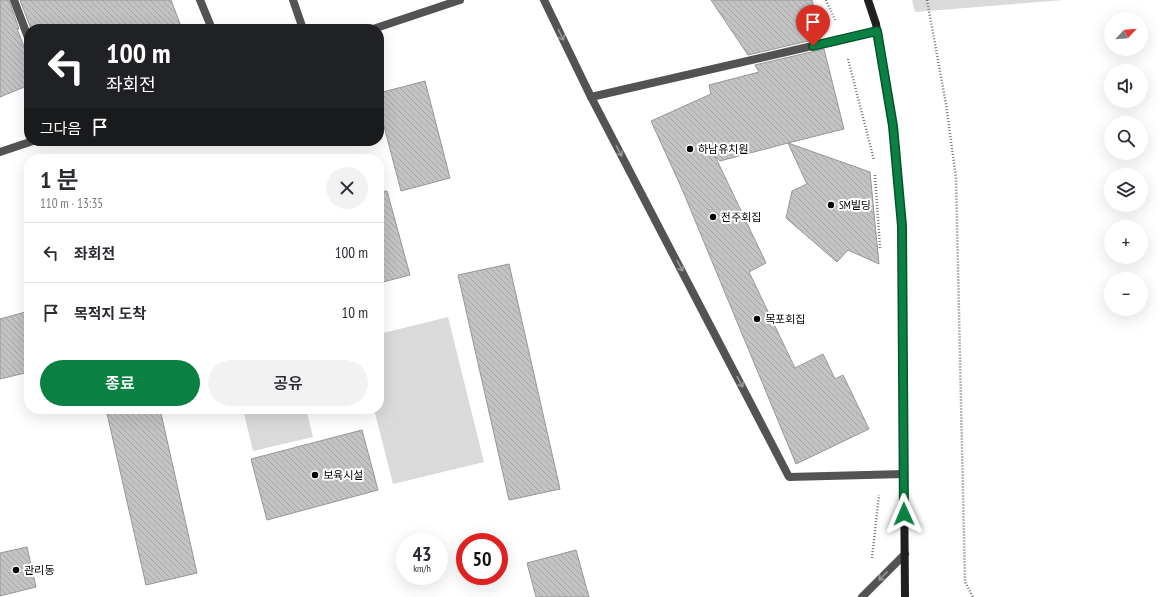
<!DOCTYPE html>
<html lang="ko">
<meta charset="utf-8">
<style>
:root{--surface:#fff;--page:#f2f2f3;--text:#2b2b33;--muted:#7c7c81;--line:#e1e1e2;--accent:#0b8043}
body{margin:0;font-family:"PT Sans Narrow","Noto Sans KR",sans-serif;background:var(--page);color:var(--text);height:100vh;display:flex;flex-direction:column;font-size:15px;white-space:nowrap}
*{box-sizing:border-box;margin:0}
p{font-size:13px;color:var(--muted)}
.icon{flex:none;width:22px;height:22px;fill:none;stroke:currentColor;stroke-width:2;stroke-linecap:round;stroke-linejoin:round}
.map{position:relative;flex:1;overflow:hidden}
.side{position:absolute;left:24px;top:154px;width:360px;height:260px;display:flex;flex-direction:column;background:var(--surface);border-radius:16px;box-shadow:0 4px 16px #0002}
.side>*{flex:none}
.banner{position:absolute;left:24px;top:24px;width:360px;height:122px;border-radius:16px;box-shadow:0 4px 16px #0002;background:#202124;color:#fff;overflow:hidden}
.needle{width:26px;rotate:64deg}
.buttons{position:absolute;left:1104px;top:12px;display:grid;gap:8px}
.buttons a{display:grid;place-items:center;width:44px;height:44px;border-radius:50%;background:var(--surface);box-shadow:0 4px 16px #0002;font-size:20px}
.speed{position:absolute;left:396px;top:533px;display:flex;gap:8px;font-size:20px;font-weight:700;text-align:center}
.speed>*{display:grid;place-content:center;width:52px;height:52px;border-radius:50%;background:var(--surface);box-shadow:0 4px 16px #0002;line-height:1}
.speed small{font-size:10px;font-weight:400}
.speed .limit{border:6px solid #d22;background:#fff;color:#111}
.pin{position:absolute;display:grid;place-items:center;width:34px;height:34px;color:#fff;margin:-41px -17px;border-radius:50% 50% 50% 0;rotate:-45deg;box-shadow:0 0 4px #0007}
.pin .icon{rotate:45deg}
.me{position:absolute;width:44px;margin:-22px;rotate:359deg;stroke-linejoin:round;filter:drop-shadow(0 0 3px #0008)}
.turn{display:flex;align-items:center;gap:14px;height:84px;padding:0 16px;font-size:18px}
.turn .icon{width:52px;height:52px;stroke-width:2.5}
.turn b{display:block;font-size:28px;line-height:34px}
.then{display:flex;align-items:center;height:38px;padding:0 16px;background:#0003;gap:8px;font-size:15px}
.round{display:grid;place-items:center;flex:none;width:42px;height:42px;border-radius:21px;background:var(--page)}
.summary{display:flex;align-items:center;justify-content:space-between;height:68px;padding:0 16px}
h1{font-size:24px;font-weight:600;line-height:30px}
.action{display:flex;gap:8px;margin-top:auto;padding:8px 16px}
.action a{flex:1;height:46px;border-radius:24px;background:var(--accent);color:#fff;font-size:16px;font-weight:600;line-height:46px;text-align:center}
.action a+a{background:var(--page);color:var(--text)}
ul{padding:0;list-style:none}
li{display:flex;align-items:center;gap:12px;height:60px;padding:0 16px;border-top:1px solid var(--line)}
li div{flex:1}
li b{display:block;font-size:15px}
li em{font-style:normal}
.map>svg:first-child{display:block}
.park{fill:#dadada}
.building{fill:url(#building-back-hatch);stroke:#979797}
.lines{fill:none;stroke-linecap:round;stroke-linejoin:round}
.path{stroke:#757575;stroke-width:2.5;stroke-dasharray:1 2;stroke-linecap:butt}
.service{stroke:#535353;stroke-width:8}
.minor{stroke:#535353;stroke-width:8}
.tertiary{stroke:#535353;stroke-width:8}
.secondary{stroke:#202020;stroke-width:8}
.oneway{stroke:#989898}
.route-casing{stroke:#07532c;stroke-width:10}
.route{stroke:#0b8043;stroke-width:7}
.poi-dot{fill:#000;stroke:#fff;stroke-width:1.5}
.labels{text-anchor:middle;stroke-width:4;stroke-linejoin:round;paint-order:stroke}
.poi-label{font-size:11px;fill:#000;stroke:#fff;text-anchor:start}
</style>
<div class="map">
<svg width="1160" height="597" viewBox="0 0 1160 597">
<defs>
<pattern id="building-back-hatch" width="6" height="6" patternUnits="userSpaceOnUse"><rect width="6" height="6" fill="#c3c3c3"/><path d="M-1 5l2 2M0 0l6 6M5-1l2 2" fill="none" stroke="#a6a6a6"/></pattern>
</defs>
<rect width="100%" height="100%" fill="#fff"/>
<g class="park">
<path d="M912 0H1064L915 12Z"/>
<path d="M448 317 484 462 393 484 374 409H379V334Z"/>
<path d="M243 409H306L313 437 253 451Z"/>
</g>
<g class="building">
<path d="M0 0H9L19 29H17L29 59V85L0 97Z"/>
<path d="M20 0H171L182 29H31Z"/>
<path d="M711 0H812L821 38 748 55Z"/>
<path d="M824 49 844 129 788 143 870 172 879 264 848 250 837 262 786 218 792 191 807 184 788 143 720 161 715 156 766 263 749 272 795 368 823 354 835 379 843 375 869 429 796 464 682 189 651 121 711 94 709 85 759 72 755 65Z"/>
<path d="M425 81 450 178 401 191 379 107V93Z"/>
<path d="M387 191 410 275 379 283V192Z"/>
<path d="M509 264 560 489 509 500 458 275Z"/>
<path d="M29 311V372L0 379V319Z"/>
<path d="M106 409H160L197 573 146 585Z"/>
<path d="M362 430 378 490 267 520 251 459Z"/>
<path d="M27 547 36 587 0 596V553Z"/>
<path d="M576 550 589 597H536L527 563Z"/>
</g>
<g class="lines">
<g class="path">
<path d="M826 0 835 20"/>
<path d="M927 0 946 104 956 178 965 582 973 597"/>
<path d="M848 59 874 160"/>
<path d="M875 175 880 248"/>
<path d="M872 558 879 495"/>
</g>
<g class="service">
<path d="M14 0 29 40"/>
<path d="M200 0 212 29"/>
<path d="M293 0 303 29"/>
<path d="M591 97 877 31"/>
</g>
<path class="minor" d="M544 0 591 97 789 477 904 474"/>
<g class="tertiary">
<path d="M373 29 460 0"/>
<path d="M0 152 33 141"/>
<path d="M862 597 905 554"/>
</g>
<path class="secondary" d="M868 0 876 24 893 126 902 226 905 597"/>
</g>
<defs><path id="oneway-shaft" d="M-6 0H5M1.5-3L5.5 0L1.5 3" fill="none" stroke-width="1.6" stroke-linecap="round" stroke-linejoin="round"/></defs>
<g class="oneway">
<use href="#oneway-shaft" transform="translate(561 35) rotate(64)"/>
<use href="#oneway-shaft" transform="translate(619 151) rotate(62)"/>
<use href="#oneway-shaft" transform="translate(680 266) rotate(62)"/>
<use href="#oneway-shaft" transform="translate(740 382) rotate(62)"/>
<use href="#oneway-shaft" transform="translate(883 576) rotate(135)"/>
</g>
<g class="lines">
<defs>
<path id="route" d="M813 46 877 31 893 126 902 226 904 514"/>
</defs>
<use href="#route" class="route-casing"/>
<use href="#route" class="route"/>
</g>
<g class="poi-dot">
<circle cx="690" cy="149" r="4"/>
<circle cx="831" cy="205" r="4"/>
<circle cx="713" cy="217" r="4"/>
<circle cx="757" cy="319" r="4"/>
<circle cx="315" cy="475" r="4"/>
<circle cx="16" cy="570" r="4"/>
</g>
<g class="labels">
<g class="poi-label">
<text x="698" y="153">하남유치원</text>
<text x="839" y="209">SM빌딩</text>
<text x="721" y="221">전주회집</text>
<text x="765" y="323">목포회집</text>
<text x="323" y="479">보육시설</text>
<text x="24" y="574">관리동</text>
</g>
</g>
</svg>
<div class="buttons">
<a><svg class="needle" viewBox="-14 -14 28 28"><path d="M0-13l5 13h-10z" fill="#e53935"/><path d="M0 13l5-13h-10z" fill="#7c7c81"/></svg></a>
<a><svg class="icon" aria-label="sound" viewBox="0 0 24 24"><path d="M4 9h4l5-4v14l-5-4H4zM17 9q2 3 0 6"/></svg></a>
<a><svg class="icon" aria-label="search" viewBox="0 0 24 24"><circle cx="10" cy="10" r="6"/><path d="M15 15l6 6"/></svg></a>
<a><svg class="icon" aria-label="layers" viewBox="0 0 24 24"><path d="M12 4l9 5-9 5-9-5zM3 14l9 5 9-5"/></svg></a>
<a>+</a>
<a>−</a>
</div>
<div class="speed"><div>43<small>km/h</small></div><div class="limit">50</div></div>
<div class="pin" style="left:813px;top:46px;background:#d93025"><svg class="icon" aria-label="arrive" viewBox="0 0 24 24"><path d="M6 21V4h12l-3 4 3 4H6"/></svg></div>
<svg class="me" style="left:904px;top:514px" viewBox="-20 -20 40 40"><path d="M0-17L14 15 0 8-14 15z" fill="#0b8043" stroke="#fff" stroke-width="4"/></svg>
<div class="banner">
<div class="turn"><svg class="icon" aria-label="left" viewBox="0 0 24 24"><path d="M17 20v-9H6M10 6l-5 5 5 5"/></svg><div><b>100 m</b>좌회전</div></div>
<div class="then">그다음<svg class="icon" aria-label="arrive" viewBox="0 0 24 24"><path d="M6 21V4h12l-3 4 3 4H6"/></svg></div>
</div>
<section class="side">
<div class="summary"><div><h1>1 분</h1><p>110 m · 13:35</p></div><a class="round"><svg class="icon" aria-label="close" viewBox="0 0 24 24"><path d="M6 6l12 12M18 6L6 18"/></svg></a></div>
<ul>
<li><svg class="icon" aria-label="left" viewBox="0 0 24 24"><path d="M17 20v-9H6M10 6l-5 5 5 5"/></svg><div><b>좌회전</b></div><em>100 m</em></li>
<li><svg class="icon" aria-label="arrive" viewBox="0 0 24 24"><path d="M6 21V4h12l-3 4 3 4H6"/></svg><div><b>목적지 도착</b></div><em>10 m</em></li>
</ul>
<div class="action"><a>종료</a><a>공유</a></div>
</section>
</div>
